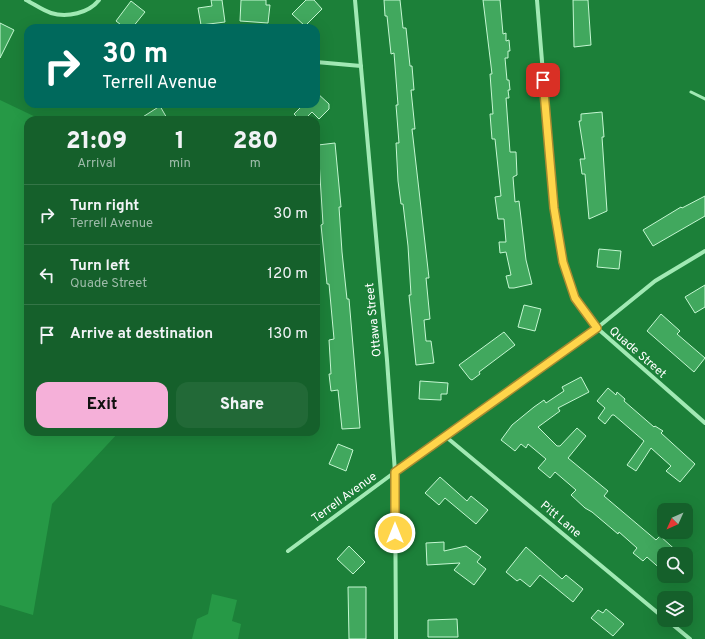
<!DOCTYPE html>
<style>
:root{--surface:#15602b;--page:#226937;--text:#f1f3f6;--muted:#9dbba9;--line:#347547;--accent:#f5b0d9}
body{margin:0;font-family:Overpass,sans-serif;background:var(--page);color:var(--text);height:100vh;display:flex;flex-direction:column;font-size:15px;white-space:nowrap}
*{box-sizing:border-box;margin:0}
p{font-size:13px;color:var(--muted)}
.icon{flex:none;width:22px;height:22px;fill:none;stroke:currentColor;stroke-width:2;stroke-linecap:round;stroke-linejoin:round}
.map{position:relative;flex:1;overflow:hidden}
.sheet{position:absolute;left:24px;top:116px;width:296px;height:320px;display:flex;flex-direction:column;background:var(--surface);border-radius:12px;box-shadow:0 4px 16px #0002}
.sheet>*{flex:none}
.hud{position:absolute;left:24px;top:24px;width:296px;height:84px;border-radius:12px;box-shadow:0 4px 16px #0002;background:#00695c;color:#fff;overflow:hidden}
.needle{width:26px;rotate:225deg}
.buttons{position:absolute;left:657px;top:503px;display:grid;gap:8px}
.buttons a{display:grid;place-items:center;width:36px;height:36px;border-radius:8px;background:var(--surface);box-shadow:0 4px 16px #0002;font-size:20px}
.pin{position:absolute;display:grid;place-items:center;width:34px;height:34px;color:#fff;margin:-17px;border-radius:8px;box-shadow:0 2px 6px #0006}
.me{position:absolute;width:44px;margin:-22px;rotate:0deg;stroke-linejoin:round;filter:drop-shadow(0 0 3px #0008)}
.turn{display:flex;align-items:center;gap:14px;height:84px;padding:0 12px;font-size:18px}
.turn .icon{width:52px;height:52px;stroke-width:2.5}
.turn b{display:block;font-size:28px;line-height:34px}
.eta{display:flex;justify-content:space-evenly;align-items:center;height:68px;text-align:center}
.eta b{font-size:24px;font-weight:800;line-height:28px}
.primary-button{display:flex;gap:8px;margin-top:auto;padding:8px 12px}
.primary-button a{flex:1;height:46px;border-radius:12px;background:var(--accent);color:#111;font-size:16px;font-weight:800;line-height:46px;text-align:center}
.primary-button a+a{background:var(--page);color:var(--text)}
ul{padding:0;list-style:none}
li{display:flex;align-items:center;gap:12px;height:60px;padding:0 12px;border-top:1px solid var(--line)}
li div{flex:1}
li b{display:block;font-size:15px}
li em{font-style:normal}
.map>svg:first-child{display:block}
.green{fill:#269946}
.building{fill:#41a85e;stroke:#c5f7d2}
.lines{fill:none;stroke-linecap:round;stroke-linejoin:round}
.lane{stroke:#a1e9b4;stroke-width:3}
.street{stroke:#a1e9b4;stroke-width:4}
.route-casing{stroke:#a68a30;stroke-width:10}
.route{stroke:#ffd54a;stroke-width:7}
.labels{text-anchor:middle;stroke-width:4;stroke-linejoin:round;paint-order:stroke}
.street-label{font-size:12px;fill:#fff;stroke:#1c8039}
</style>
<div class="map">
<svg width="705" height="639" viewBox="0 0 705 639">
<rect width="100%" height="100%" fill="#1c8039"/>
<g class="green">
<path d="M0 100 42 120H28V432H119L52 504 33 615 0 605Z"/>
<path d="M212 594 237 600 232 621 241 624 238 639H192L197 619 208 614Z"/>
</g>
<g class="building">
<path d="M211 0H222L225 22 201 25 198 8 212 6Z"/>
<path d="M241 0H266V5H270L268 23 240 21Z"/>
<path d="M306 0H314L322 9 305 26 292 14Z"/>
<path d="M384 0H400L403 28H406L410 66H412L414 90H411L415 129H412L429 278H426L430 319 424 320 426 341H431L434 363 416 365 409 295H411L408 246 403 204H401L398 181 396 143H399L396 105H398L394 53 391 54 387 16H385Z"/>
<path d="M483 0H500L503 34 506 33V41L509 40 510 51H508V58H505L507 80H509L510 90H508L509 98H506L510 152H516L517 175 513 177 515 202 519 201 526 260 532 284 514 288H509L506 276 511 275 506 252 500 253 499 242H506L504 219H498L495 197 501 196 495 139H492L490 114H493L490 74H492Z"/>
<path d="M573 0H588L591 45 574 47Z"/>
<path d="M131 1 145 12 132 28H125L116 21Z"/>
<path d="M0 23 14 30 0 58Z"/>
<path d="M316 92 329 104V109L319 119 312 112 304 120H300L294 114 304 104H316Z"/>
<path d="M160 106 168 120H138Z"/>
<path d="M602 112 604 137H602L607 211 589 219 585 174H582L580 159H585L579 121H581V114Z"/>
<path d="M335 143 341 207H339L342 252 347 299H349L360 428 342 429 338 390 331 391 329 374H331L329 340 334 339 329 284H327L321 225 323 224 318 145Z"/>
<path d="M705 196V216L653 246 643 230 681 207 682 208Z"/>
<path d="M599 249 621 251 619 269 597 267Z"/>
<path d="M705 285V307L695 313 685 297Z"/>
<path d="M524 305 541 309 535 331 518 327Z"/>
<path d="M661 314 680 331 677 334 705 358 694 372 647 331Z"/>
<path d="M504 332 515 345 479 372 480 374 472 380 470 379 459 365Z"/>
<path d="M581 377 589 392 558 408 560 411 538 427 557 446H560L577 428 586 436 568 458 608 491 604 496 656 540 660 536 680 554H664V572L647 557 643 561 633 553 637 548 619 532 618 534 592 512 585 508 571 495 576 490 555 472 550 478 538 468 546 459 528 444 526 448 521 444 515 451 501 440 512 425 534 407 544 400 546 403 564 391 562 387Z"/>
<path d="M420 381 448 383 447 394H441V400L419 399Z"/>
<path d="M608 388 616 395 617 392 625 399 624 401 654 427 655 426 663 431 661 433 695 464 680 482 666 471 671 466 651 448 636 471 627 465 644 441 614 415H612L605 424 598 418 605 408 597 401Z"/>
<path d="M338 444 353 450 346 471 329 464Z"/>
<path d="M440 477 467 501 471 496 488 510 476 524 445 498 439 505 425 493Z"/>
<path d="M444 542V551L466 546 481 557 477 562 486 569 474 585 454 570 460 563 427 565 426 543Z"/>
<path d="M349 546 365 562 353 574 337 559Z"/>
<path d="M526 547 562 579 566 575 583 589 573 602 540 575 530 587 520 579 517 581 506 572Z"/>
<path d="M348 587H366V639H349Z"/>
<path d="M606 609 624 624 613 636 591 618 598 610 603 613Z"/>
<path d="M457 619 458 637H428V620Z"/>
</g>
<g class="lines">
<path class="lane" d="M691 92 705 99"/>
<g class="street">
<path d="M26 0C34 4 42 10 51 13 67 18 89 13 99 0"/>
<path d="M355 0 387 360 395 472 396 639"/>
<path d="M537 0 554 208 558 240 571 290 583 311 597 328 705 423"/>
<path d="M316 62 361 66"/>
<path d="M445 436 664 618"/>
<path d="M288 551 395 472 597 328 655 281 705 251"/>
<path d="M667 620 690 639"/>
</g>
</g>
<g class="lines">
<defs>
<path id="route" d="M395 533V472L597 328 575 298 563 262 554 208 543 80"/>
</defs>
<use href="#route" class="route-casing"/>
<use href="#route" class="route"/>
</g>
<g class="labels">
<g class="street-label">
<text transform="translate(373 320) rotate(-96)" y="4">Ottawa Street</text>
<text transform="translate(638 352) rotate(41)" y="4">Quade Street</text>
<text transform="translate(344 497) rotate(-36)" y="4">Terrell Avenue</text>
<text transform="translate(561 519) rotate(40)" y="4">Pitt Lane</text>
</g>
</g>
</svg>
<div class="buttons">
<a><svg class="needle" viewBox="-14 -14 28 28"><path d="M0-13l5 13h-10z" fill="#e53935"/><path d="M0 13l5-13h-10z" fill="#9dbba9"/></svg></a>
<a><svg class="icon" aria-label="search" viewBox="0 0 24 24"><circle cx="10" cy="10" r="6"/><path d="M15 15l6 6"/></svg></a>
<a><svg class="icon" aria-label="layers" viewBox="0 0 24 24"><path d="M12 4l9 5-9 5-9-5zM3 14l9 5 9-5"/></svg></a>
</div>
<div class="pin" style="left:543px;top:80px;background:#d93025"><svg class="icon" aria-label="arrive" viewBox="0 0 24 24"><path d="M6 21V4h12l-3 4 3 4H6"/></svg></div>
<svg class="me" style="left:395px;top:533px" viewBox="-20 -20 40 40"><circle r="17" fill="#ffd54a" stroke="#fff" stroke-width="3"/><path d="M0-11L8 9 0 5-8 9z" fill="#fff"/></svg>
<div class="hud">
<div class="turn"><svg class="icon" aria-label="right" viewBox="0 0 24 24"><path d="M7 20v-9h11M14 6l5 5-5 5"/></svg><div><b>30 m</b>Terrell Avenue</div></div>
</div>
<section class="sheet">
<div class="eta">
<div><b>21:09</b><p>Arrival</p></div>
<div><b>1</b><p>min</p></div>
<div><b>280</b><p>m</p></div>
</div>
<ul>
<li><svg class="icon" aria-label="right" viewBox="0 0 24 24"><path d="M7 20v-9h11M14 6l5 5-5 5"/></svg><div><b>Turn right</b><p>Terrell Avenue</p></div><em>30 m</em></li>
<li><svg class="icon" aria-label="left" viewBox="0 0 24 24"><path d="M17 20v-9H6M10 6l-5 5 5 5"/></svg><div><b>Turn left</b><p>Quade Street</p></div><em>120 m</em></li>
<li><svg class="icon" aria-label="arrive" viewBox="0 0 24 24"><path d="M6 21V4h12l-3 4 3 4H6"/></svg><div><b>Arrive at destination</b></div><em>130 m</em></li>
</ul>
<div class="primary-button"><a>Exit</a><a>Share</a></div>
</section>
</div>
